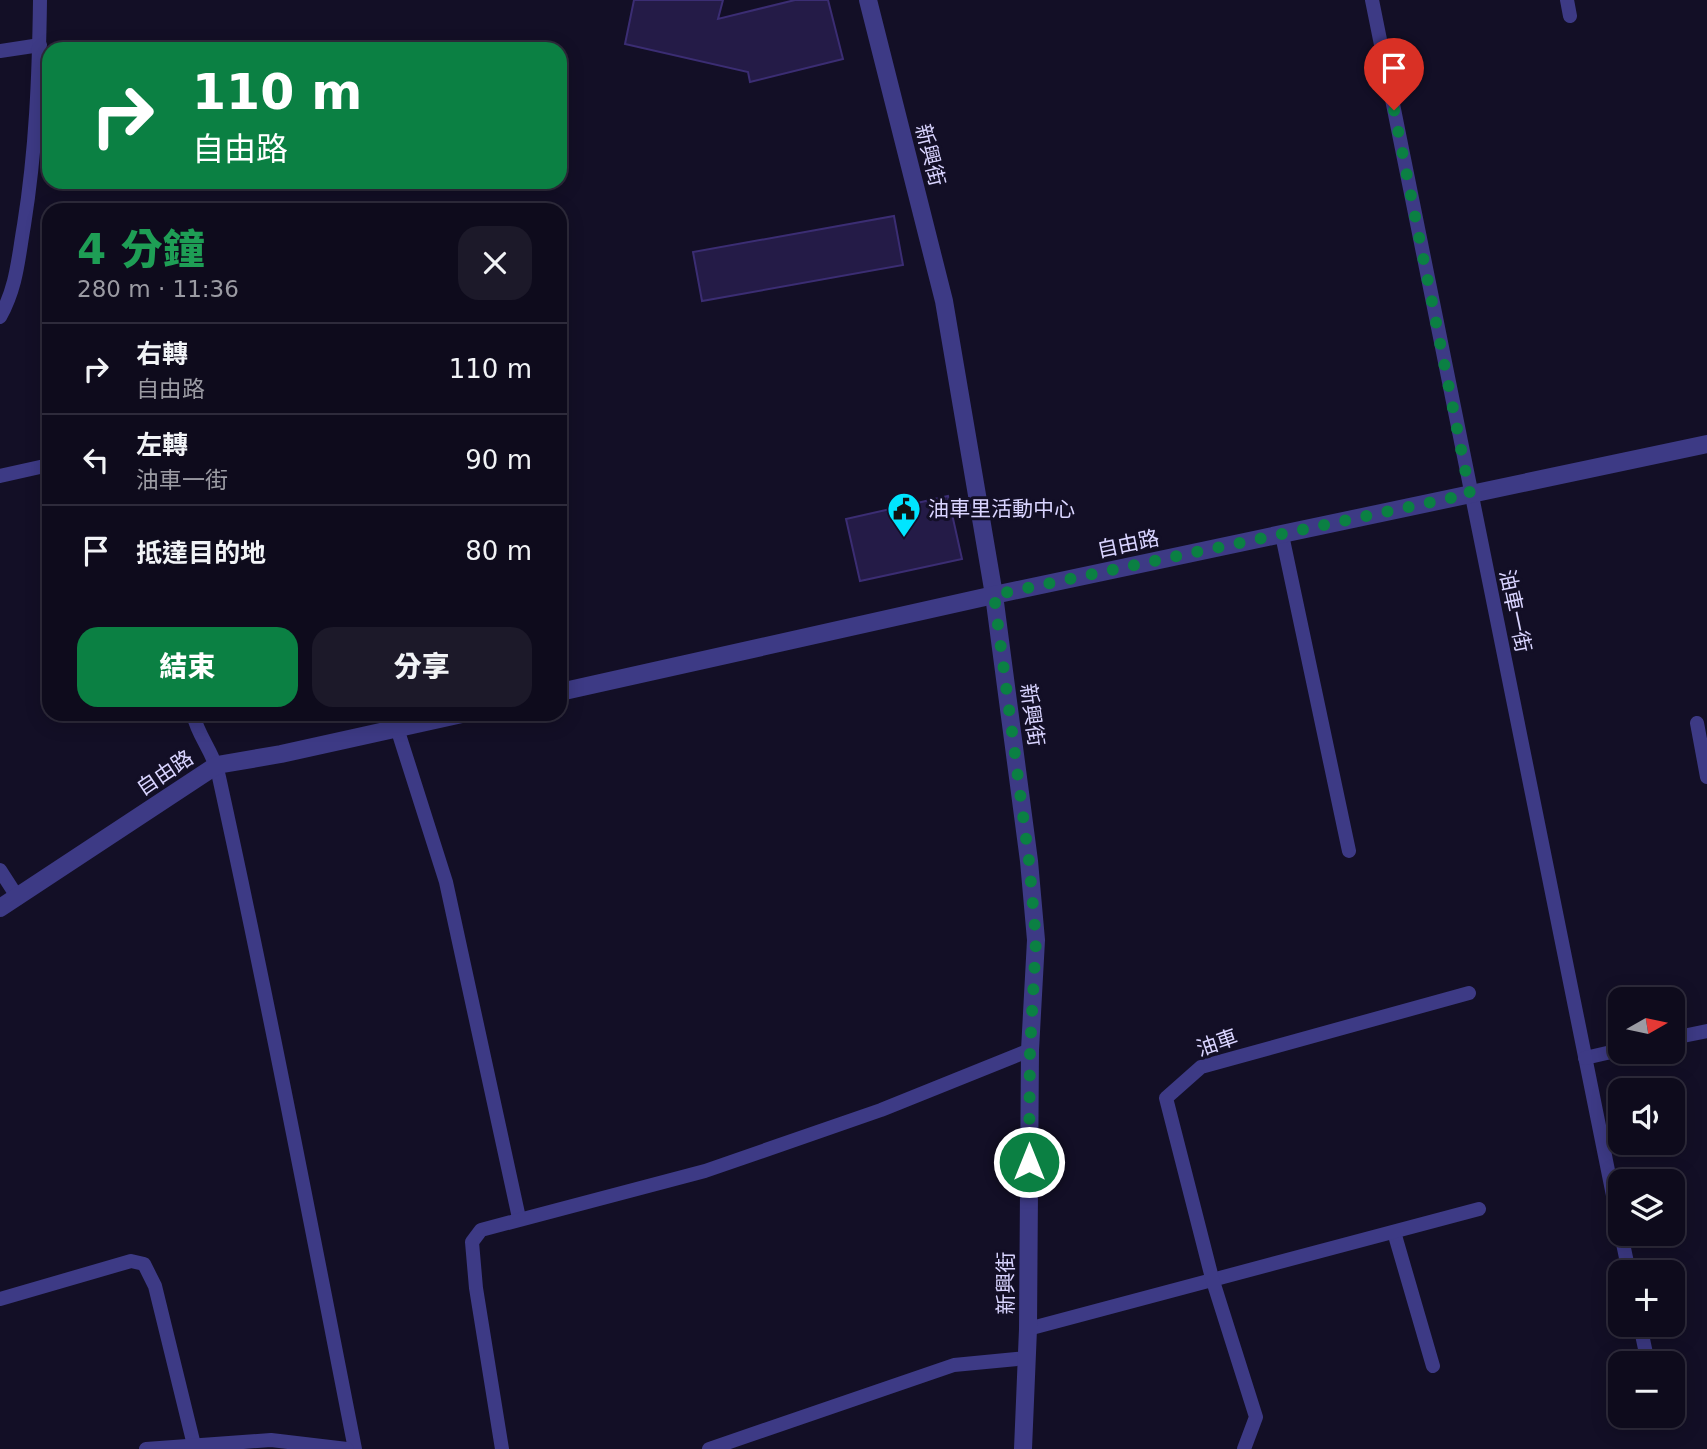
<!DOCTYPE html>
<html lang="zh-TW">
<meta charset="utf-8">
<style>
:root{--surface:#0e0b1c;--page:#1c1929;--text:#f1f3f6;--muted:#9b9ba3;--line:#2e2b3b;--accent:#0b8043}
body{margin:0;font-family:"DejaVu Sans","Noto Sans TC",sans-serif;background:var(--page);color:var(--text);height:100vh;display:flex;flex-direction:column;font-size:26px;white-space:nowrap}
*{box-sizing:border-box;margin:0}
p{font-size:23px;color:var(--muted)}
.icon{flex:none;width:38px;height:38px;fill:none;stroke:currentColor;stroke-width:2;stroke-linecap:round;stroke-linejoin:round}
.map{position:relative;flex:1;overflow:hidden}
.side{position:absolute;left:42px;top:203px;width:525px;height:518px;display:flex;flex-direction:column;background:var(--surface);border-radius:21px;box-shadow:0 4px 18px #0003,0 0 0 2px var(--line)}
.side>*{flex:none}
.banner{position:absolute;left:42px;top:42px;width:525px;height:147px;border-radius:21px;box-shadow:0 4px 18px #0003,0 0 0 2px var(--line);background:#0b8043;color:#fff;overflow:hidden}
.needle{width:46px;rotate:81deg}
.fabs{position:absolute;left:1608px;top:987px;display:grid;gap:14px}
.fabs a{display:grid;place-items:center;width:77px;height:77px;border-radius:14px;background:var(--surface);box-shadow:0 4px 18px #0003,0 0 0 2px var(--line);font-size:35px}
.pin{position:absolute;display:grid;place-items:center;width:60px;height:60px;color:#fff;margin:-72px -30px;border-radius:50% 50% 50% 0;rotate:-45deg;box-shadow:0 0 7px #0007}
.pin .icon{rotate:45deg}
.me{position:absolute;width:77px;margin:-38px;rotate:0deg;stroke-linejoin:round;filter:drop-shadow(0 0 5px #0008)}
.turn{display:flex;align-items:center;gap:24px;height:147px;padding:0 35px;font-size:32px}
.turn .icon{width:91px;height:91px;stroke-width:2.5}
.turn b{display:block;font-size:49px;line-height:60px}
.round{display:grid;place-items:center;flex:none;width:74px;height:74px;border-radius:21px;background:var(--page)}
.summary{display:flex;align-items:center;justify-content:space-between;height:119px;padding:0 35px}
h1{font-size:42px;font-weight:800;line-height:52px;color:#1e9e55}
.primary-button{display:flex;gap:14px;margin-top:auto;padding:14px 35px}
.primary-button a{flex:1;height:80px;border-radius:21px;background:var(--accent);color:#fff;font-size:28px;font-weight:800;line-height:80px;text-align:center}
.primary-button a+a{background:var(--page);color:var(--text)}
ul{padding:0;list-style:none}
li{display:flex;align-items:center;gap:21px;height:91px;padding:0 35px;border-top:2px solid var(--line)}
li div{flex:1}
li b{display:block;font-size:26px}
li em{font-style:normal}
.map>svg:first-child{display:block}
.building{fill:#241b47;stroke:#3b2d73;stroke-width:2}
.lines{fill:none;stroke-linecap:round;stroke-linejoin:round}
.service{stroke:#3d3a85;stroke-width:14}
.minor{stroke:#3d3a85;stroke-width:18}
.route{stroke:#0b8043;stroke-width:12;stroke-dasharray:0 21.6}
.labels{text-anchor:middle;stroke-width:6;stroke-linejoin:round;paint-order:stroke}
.street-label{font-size:21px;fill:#d9d4ff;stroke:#130f26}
.poi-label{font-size:21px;fill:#d9d4ff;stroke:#130f26;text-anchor:start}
</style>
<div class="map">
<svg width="1707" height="1449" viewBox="0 0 1707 1449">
<rect width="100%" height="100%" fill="#130f26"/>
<g class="building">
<path d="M634 0H723L718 19 795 0H828L843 59 750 82 748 72 625 44Z"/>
<path d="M894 216 903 265 702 301 693 252Z"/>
<path d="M948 496 962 559 860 581 846 519Z"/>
</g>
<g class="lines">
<g class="service">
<path d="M1372 0 1620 1230"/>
<path d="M1567 0 1570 16"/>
<path d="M0 51 40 45"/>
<path d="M0 317C17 286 18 259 24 225 36 150 39 76 40 0"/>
<path d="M0 476 49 465"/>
<path d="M1282 535 1349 851"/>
<path d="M193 714C198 737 215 754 219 777 268 1000 311 1225 355 1449"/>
<path d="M1697 723 1707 777"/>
<path d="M397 728 446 882 519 1218"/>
<path d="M0 870 18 898"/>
<path d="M1673 1038 1707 1031"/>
<path d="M1585 1058 1620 1050"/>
<path d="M1394 1232 1433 1366"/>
<path d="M1621 1234 1629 1272"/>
<path d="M0 1299 131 1261 144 1264 155 1286 194 1445"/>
<path d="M1640 1325 1648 1363"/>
<path d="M1028 1329 1479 1209"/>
<path d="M146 1449 271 1440 347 1449"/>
<path d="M502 1449 476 1288 472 1242 481 1230 705 1171 881 1110 1030 1050"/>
<path d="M709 1449 954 1365 1027 1358"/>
<path d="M1244 1449 1256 1417 1212 1278 1166 1098 1201 1067 1469 993"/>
</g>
<g class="minor">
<path d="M868 0 944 301 994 595 1029 861 1036 940 1030 1050 1028 1329 1023 1449"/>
<path d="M560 692 994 595 1707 444"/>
<path d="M0 908 217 765 281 754 462 714"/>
</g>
</g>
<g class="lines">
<path class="route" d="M1029 1162 1030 1050 1036 940 1029 861 994 595 1470 494 1394 110"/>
</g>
<defs>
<symbol id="civic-pin" viewBox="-11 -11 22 30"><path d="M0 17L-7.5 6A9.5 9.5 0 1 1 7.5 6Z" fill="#00e5ff" stroke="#130f26"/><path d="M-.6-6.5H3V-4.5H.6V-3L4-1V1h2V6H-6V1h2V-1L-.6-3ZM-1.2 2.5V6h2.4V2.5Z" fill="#111"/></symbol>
</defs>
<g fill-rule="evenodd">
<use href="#civic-pin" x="885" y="490" width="38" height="52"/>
</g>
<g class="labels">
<g class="street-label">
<text transform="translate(930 155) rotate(76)" y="7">新興街</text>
<text transform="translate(1128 544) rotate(-12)" y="7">自由路</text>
<text transform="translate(1515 611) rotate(78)" y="7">油車一街</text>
<text transform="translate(1032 715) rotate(82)" y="7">新興街</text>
<text transform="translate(165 773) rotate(-34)" y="7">自由路</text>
<text transform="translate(1217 1043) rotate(-19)" y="7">油車</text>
<text transform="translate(1006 1283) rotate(-90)" y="7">新興街</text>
</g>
<g class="poi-label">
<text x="928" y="516">油車里活動中心</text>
</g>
</g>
</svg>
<div class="fabs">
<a><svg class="needle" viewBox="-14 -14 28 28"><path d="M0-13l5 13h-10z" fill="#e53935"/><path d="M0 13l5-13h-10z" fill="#9b9ba3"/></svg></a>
<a><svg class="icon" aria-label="sound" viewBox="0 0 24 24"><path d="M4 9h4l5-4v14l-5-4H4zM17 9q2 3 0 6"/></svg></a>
<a><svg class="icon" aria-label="layers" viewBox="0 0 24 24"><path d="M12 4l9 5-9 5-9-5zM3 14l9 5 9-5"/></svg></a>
<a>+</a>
<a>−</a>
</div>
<div class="pin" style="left:1394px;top:110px;background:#d93025"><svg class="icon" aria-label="arrive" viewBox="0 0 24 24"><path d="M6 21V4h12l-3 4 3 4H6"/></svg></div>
<svg class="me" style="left:1029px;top:1162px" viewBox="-20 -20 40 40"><circle r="17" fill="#0b8043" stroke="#fff" stroke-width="3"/><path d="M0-11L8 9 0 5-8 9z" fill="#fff"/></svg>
<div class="banner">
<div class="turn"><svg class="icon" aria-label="right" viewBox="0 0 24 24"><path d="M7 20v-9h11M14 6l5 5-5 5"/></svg><div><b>110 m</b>自由路</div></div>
</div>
<section class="side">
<div class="summary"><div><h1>4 分鐘</h1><p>280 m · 11:36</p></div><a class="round"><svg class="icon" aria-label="close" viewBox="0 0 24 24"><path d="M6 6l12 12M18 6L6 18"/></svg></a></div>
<ul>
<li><svg class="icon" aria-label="right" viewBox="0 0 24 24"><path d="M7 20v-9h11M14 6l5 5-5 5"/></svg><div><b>右轉</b><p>自由路</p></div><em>110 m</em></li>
<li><svg class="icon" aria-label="left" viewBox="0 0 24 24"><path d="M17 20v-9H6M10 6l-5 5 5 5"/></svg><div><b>左轉</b><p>油車一街</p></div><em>90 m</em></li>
<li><svg class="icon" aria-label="arrive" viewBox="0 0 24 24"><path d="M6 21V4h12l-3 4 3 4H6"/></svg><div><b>抵達目的地</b></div><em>80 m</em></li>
</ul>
<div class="primary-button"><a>結束</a><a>分享</a></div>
</section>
</div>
